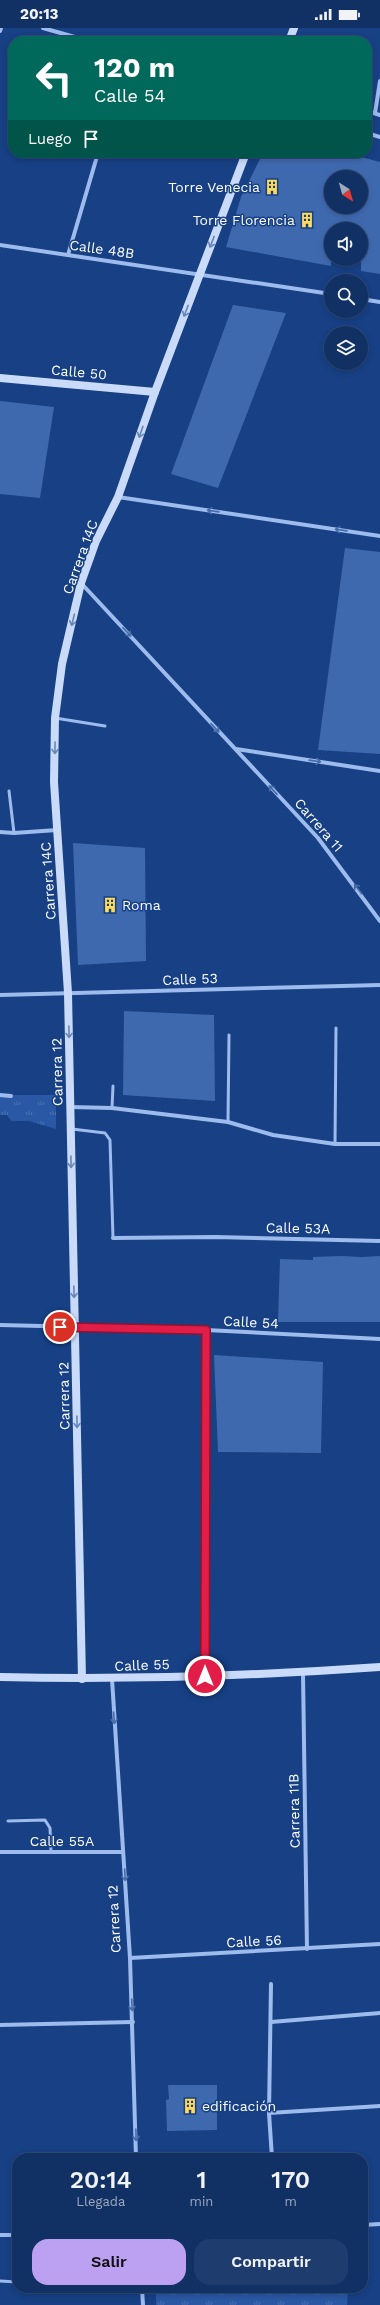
<!DOCTYPE html>
<html lang="es">
<meta charset="utf-8">
<style>
:root{--surface:#113064;--page:#1e3c6d;--text:#f1f3f6;--muted:#9ca9bf;--line:#304b78;--accent:#bca0f2}
body{margin:0;font-family:"Work Sans",sans-serif;background:var(--page);color:var(--text);height:100vh;display:flex;flex-direction:column;font-size:15px;white-space:nowrap}
*{box-sizing:border-box;margin:0}
p{font-size:13px;color:var(--muted)}
.icon{flex:none;width:22px;height:22px;fill:none;stroke:currentColor;stroke-width:2;stroke-linecap:round;stroke-linejoin:round}
.map{position:relative;flex:1;overflow:hidden}
.panel{position:absolute;left:12px;top:2125px;width:356px;height:140px;display:flex;flex-direction:column;background:var(--surface);border-radius:16px;box-shadow:0 2px 6px #0003,0 0 0 1px var(--line)}
.panel>*{flex:none}
.guide{position:absolute;left:8px;top:8px;width:364px;height:122px;border-radius:16px;box-shadow:0 2px 6px #0003,0 0 0 1px var(--line);background:#00695c;color:#fff;overflow:hidden}
.needle{width:26px;rotate:143deg}
.tools{position:absolute;left:324px;top:142px;display:grid;gap:8px}
.tools a{display:grid;place-items:center;width:44px;height:44px;border-radius:50%;background:var(--surface);box-shadow:0 2px 6px #0003,0 0 0 1px var(--line);font-size:20px}
.pin{position:absolute;display:grid;place-items:center;width:34px;height:34px;color:#fff;margin:-17px;border:2px solid #fff;border-radius:50%;box-shadow:0 1px 4px #0007}
.me{position:absolute;width:44px;margin:-22px;rotate:0deg;stroke-linejoin:round;filter:drop-shadow(0 0 3px #0008)}
.turn{display:flex;align-items:center;gap:14px;height:84px;padding:0 20px;font-size:18px}
.turn .icon{width:52px;height:52px;stroke-width:2.5}
.turn b{display:block;font-size:28px;line-height:34px}
.then{display:flex;align-items:center;height:38px;padding:0 20px;background:#0003;gap:8px;font-size:15px}
.eta{display:flex;justify-content:space-evenly;align-items:center;height:68px;text-align:center}
.eta b{font-size:24px;font-weight:600;line-height:28px}
.cta{display:flex;gap:8px;margin-top:auto;padding:8px 20px}
.cta a{flex:1;height:46px;border-radius:16px;background:var(--accent);color:#111;font-size:16px;font-weight:600;line-height:46px;text-align:center}
.cta a+a{background:var(--page);color:var(--text)}
.status{display:flex;justify-content:space-between;align-items:center;height:28px;padding:0 20px;background:var(--surface);direction:ltr}
.status svg{height:11px;fill:currentColor}
.map>svg:first-child{display:block}
.park{fill:url(#park-tufts)}
.building{fill:#3f69af;fill-rule:evenodd}
.lines{fill:none;stroke-linecap:round;stroke-linejoin:round}
.lane{stroke:#9dbbed;stroke-width:3}
.street{stroke:#9dbbed;stroke-width:4}
.secondary{stroke:#c9dbf9;stroke-width:8}
.oneway{stroke:#6786b9}
.oneway2{stroke:#466ba9}
.route-casing{stroke:#92132f;stroke-width:10}
.route{stroke:#e11d48;stroke-width:7}
.labels{text-anchor:middle;stroke-width:3;stroke-linejoin:round;paint-order:stroke}
.poi-label{font-size:14px;fill:#fff;stroke:#174085;text-anchor:end}
.street-label{font-size:14px;fill:#fff;stroke:#174085}
</style>
<div class="status"><b>20:13</b><svg viewBox="0 0 49 12"><path d="M0 12V9h3v3zM5 12V6h3v6zM10 12V3h3v9zM15 12V0h3v12zM26 1h20v11H26zM47 4h2v5h-2z"/></svg></div>
<div class="map">
<svg width="380" height="2277" viewBox="0 0 380 2277">
<defs>
<pattern id="park-tufts" width="24" height="20" patternUnits="userSpaceOnUse"><rect width="24" height="20" fill="#2a58a4"/><path d="M3 7l-1-3M5 7V3M7 7l1-3M15 17l-1-3M17 17v-4M19 17l1-3" fill="none" stroke="#4a71b2"/></pattern>
</defs>
<rect width="100%" height="100%" fill="#174085"/>
<g class="park">
<path d="M0 1067H56V1101L29 1093H11L7 1087H0Z"/>
<path d="M156 2260H348L347 2277H156Z"/>
</g>
<g class="building">
<path d="M263 125H346L380 134V246L361 243V201H331V238L226 219 241 169ZM331 149H361V179H331Z"/>
<path d="M233 277 286 285 218 460 171 446Z"/>
<path d="M0 373 54 379 40 470 0 466Z"/>
<path d="M345 520 380 524V726L318 722Z"/>
<path d="M73 815 145 820 146 933 78 937Z"/>
<path d="M124 983 214 987 215 1073 123 1067Z"/>
<path d="M341 1228 362 1229 380 1228V1294H278L280 1231 313 1232V1229Z"/>
<path d="M214 1327 323 1334 321 1425 218 1424Z"/>
<path d="M168 2057H217V2102L167 2103 166 2072 169 2071Z"/>
</g>
<g class="lines">
<g class="lane">
<path d="M55 690 105 698"/>
<path d="M9 763 14 805"/>
<path d="M112 1080 113 1058"/>
<path d="M228 1094 229 1007"/>
<path d="M72 1101 105 1105 110 1112 113 1210"/>
<path d="M335 1116 336 1000"/>
<path d="M8 1793 45 1792 50 1800 51 1824"/>
<path d="M0 2253 17 2254"/>
</g>
<g class="street">
<path d="M43 0 89 13"/>
<path d="M0 3 1 0"/>
<path d="M367 83 380 87"/>
<path d="M375 85 380 53"/>
<path d="M367 105 380 109"/>
<path d="M0 217 331 266"/>
<path d="M68 227 98 125"/>
<path d="M361 271 380 274"/>
<path d="M118 469 380 508"/>
<path d="M81 555 318 810 380 893"/>
<path d="M236 721 380 743"/>
<path d="M0 804 14 805 57 802"/>
<path d="M0 967 380 957"/>
<path d="M0 1067 11 1068"/>
<path d="M70 1079 112 1080 228 1094 273 1107 335 1116H380"/>
<path d="M113 1210 215 1209 380 1213"/>
<path d="M0 1297 206 1302 380 1311"/>
<path d="M303 1645 307 1921"/>
<path d="M205 1648 206 1302"/>
<path d="M112 1651 130 1930 136 2130"/>
<path d="M0 1824H123"/>
<path d="M130 1930 380 1916"/>
<path d="M271 1956 269 2085 272 2130"/>
<path d="M271 1994 380 1985"/>
<path d="M0 1997 133 1994"/>
<path d="M269 2085 380 2078"/>
<path d="M363 2191 368 2197"/>
<path d="M363 2197 380 2196"/>
<path d="M0 2207H17"/>
<path d="M142 2260 143 2277"/>
</g>
<g class="secondary">
<path d="M289 13 294 0"/>
<path d="M0 350 155 364"/>
<path d="M0 1649C127 1652 253 1648 380 1639"/>
<path d="M82 1651 68 965 54 754 55 690 62 636 81 555 96 513 118 469 155 364 246 125"/>
</g>
</g>
<defs><path id="oneway-shaft" d="M-6 0H5M1.5-3L5.5 0L1.5 3" fill="none" stroke-width="1.6" stroke-linecap="round" stroke-linejoin="round"/></defs>
<g class="oneway">
<use href="#oneway-shaft" transform="translate(212 214) rotate(111)"/>
<use href="#oneway-shaft" transform="translate(186 283) rotate(111)"/>
<use href="#oneway-shaft" transform="translate(141 404) rotate(109)"/>
<use href="#oneway-shaft" transform="translate(73 592) rotate(104)"/>
<use href="#oneway-shaft" transform="translate(55 720) rotate(91)"/>
<use href="#oneway-shaft" transform="translate(69 1004) rotate(89)"/>
<use href="#oneway-shaft" transform="translate(71 1134) rotate(89)"/>
<use href="#oneway-shaft" transform="translate(74 1264) rotate(89)"/>
<use href="#oneway-shaft" transform="translate(77 1394) rotate(89)"/>
</g>
<g class="oneway2">
<use href="#oneway-shaft" transform="translate(213 483) rotate(-172)"/>
<use href="#oneway-shaft" transform="translate(341 502) rotate(-172)"/>
<use href="#oneway-shaft" transform="translate(127 604) rotate(47)"/>
<use href="#oneway-shaft" transform="translate(215 700) rotate(47)"/>
<use href="#oneway-shaft" transform="translate(315 733) rotate(8)"/>
<use href="#oneway-shaft" transform="translate(273 762) rotate(-133)"/>
<use href="#oneway-shaft" transform="translate(358 861) rotate(-128)"/>
<use href="#oneway-shaft" transform="translate(114 1690) rotate(86)"/>
<use href="#oneway-shaft" transform="translate(125 1847) rotate(87)"/>
<use href="#oneway-shaft" transform="translate(132 1977) rotate(87)"/>
<use href="#oneway-shaft" transform="translate(136 2107) rotate(89)"/>
</g>
<g class="lines">
<defs>
<path id="route" d="M60 1299 206 1302 205 1648"/>
</defs>
<use href="#route" class="route-casing"/>
<use href="#route" class="route"/>
</g>
<defs>
<symbol id="building-bare" viewBox="-9 -9 18 18"><path d="M-4-6H4V6H1V3H-1V6H-4ZM-2.5-4.3h1.7v1.8h-1.7ZM.8-4.3h1.7v1.8H.8ZM-2.5-1h1.7V.8h-1.7ZM.8-1h1.7V.8H.8Z" fill="#ffdb59" stroke="#174085" stroke-width="2.5" paint-order="stroke"/></symbol>
</defs>
<g fill-rule="evenodd">
<use href="#building-bare" x="261" y="148" width="22" height="22"/>
<use href="#building-bare" x="296" y="181" width="22" height="22"/>
<use href="#building-bare" x="99" y="866" width="22" height="22"/>
<use href="#building-bare" x="179" y="2067" width="22" height="22"/>
</g>
<g class="labels">
<g class="poi-label">
<text x="260" y="164">Torre Venecia</text>
<text x="295" y="197">Torre Florencia</text>
<text x="122" y="882" text-anchor="start">Roma</text>
<text x="202" y="2083" text-anchor="start">edificación</text>
</g>
<g class="street-label">
<text transform="translate(102 221) rotate(8)" y="5">Calle 48B</text>
<text transform="translate(79 344) rotate(5)" y="5">Calle 50</text>
<text transform="translate(80 529) rotate(-70)" y="5">Carrera 14C</text>
<text transform="translate(319 797) rotate(49)" y="5">Carrera 11</text>
<text transform="translate(48 853) rotate(-94)" y="5">Carrera 14C</text>
<text transform="translate(190 951) rotate(-2)" y="5">Calle 53</text>
<text transform="translate(57 1044) rotate(-91)" y="5">Carrera 12</text>
<text transform="translate(298 1200) rotate(1)" y="5">Calle 53A</text>
<text transform="translate(251 1294) rotate(3)" y="5">Calle 54</text>
<text transform="translate(64 1368) rotate(-91)" y="5">Carrera 12</text>
<text transform="translate(142 1637) rotate(-2)" y="5">Calle 55</text>
<text transform="translate(294 1783) rotate(-91)" y="5">Carrera 11B</text>
<text x="62" y="1818">Calle 55A</text>
<text transform="translate(114 1891) rotate(-93)" y="5">Carrera 12</text>
<text transform="translate(254 1913) rotate(-3)" y="5">Calle 56</text>
</g>
</g>
</svg>
<div class="tools">
<a><svg class="needle" viewBox="-14 -14 28 28"><path d="M0-13l5 13h-10z" fill="#e53935"/><path d="M0 13l5-13h-10z" fill="#9ca9bf"/></svg></a>
<a><svg class="icon" aria-label="sound" viewBox="0 0 24 24"><path d="M4 9h4l5-4v14l-5-4H4zM17 9q2 3 0 6"/></svg></a>
<a><svg class="icon" aria-label="search" viewBox="0 0 24 24"><circle cx="10" cy="10" r="6"/><path d="M15 15l6 6"/></svg></a>
<a><svg class="icon" aria-label="layers" viewBox="0 0 24 24"><path d="M12 4l9 5-9 5-9-5zM3 14l9 5 9-5"/></svg></a>
</div>
<div class="pin" style="left:60px;top:1299px;background:#d93025"><svg class="icon" aria-label="arrive" viewBox="0 0 24 24"><path d="M6 21V4h12l-3 4 3 4H6"/></svg></div>
<svg class="me" style="left:205px;top:1648px" viewBox="-20 -20 40 40"><circle r="17" fill="#e11d48" stroke="#fff" stroke-width="3"/><path d="M0-11L8 9 0 5-8 9z" fill="#fff"/></svg>
<div class="guide">
<div class="turn"><svg class="icon" aria-label="left" viewBox="0 0 24 24"><path d="M17 20v-9H6M10 6l-5 5 5 5"/></svg><div><b>120 m</b>Calle 54</div></div>
<div class="then">Luego<svg class="icon" aria-label="arrive" viewBox="0 0 24 24"><path d="M6 21V4h12l-3 4 3 4H6"/></svg></div>
</div>
<section class="panel">
<div class="eta">
<div><b>20:14</b><p>Llegada</p></div>
<div><b>1</b><p>min</p></div>
<div><b>170</b><p>m</p></div>
</div>
<div class="cta"><a>Salir</a><a>Compartir</a></div>
</section>
</div>
